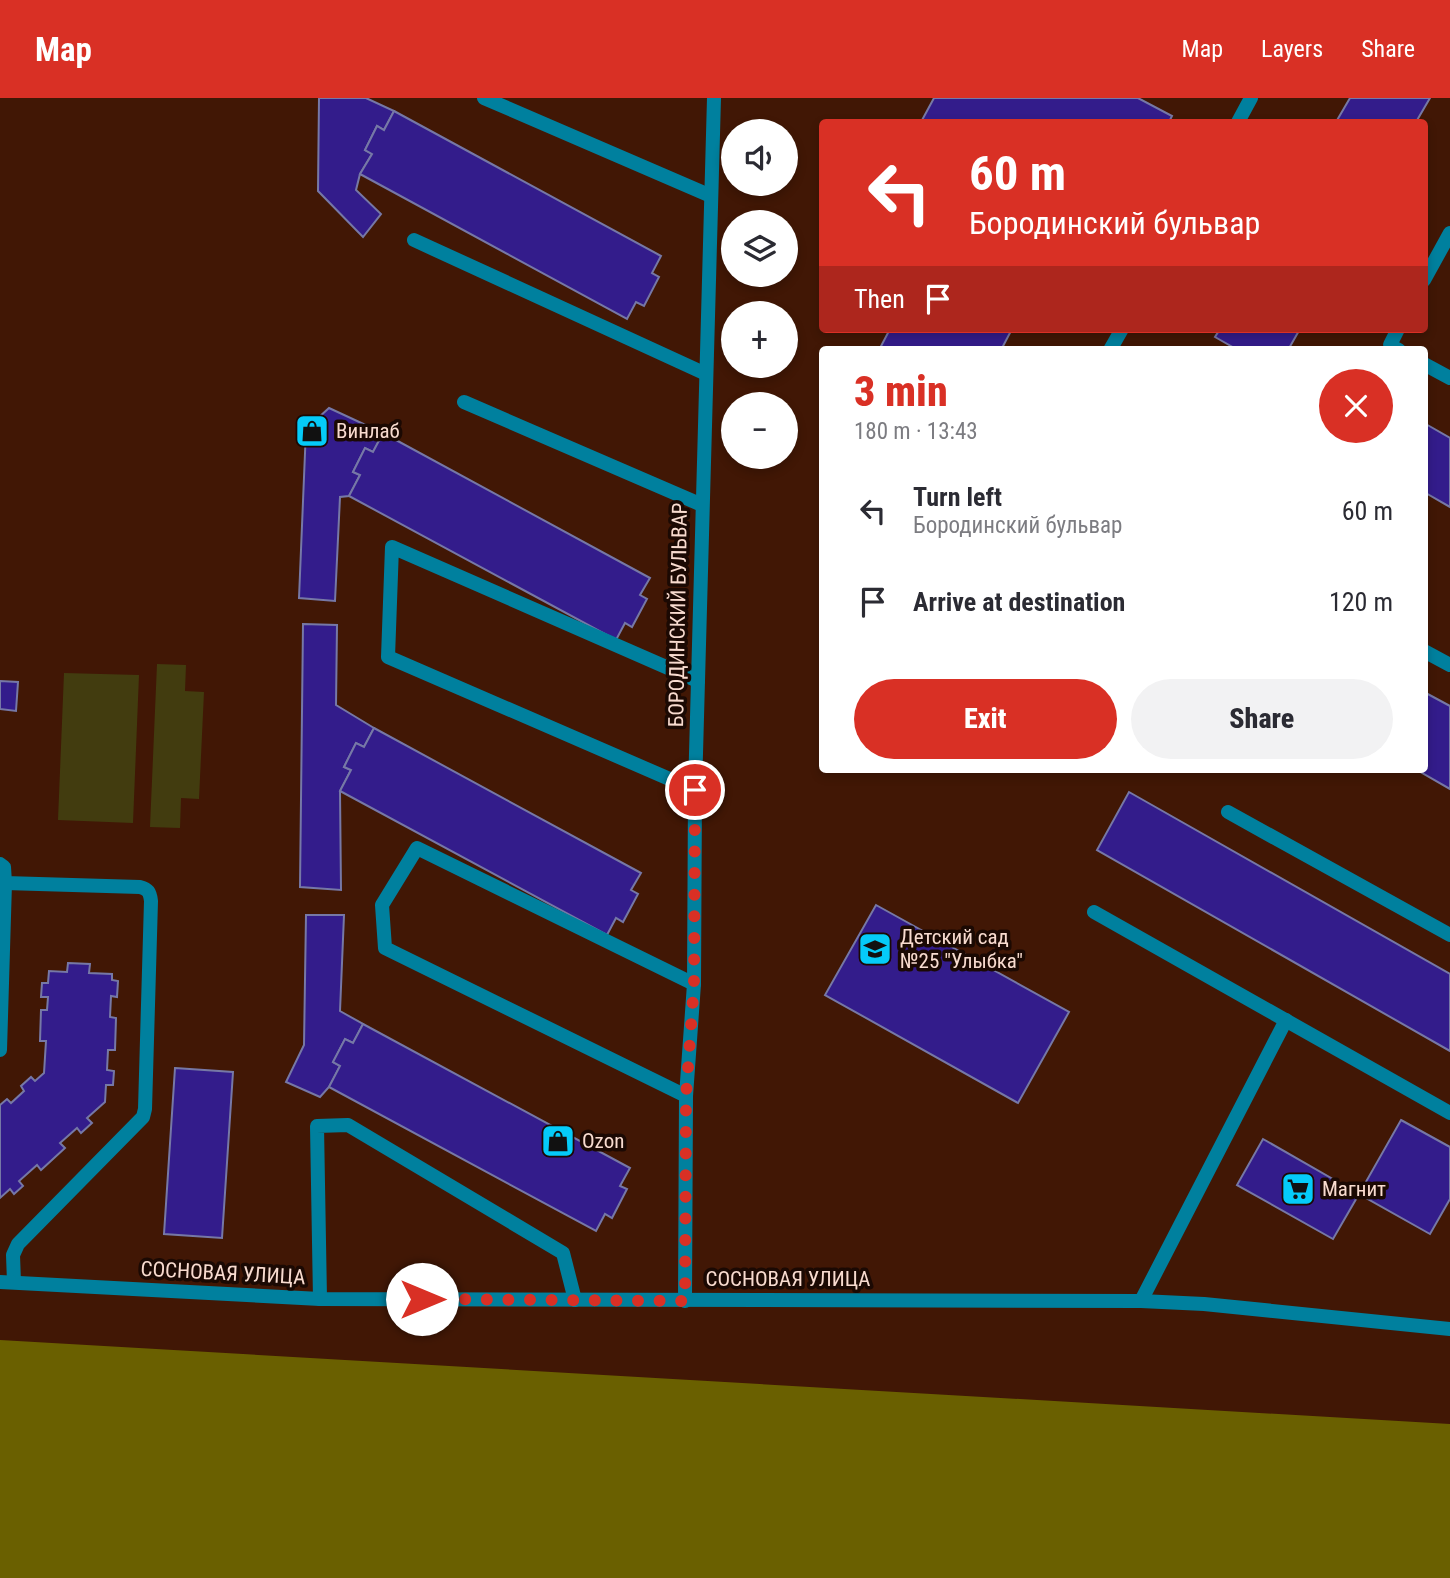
<!DOCTYPE html>
<meta charset="utf-8">
<style>
:root{--surface:#fff;--page:#f2f2f3;--text:#2b2b33;--muted:#7c7c81;--accent:#d93025}
body{margin:0;font-family:"Roboto Condensed",sans-serif;background:var(--page);color:var(--text);height:100vh;display:flex;flex-direction:column;font-size:26px;white-space:nowrap}
*{box-sizing:border-box;margin:0}
p{font-size:23px;color:var(--muted)}
.icon{flex:none;width:38px;height:38px;fill:none;stroke:currentColor;stroke-width:2;stroke-linecap:round;stroke-linejoin:round}
.map{position:relative;flex:1;overflow:hidden}
.panel{position:absolute;left:819px;top:248px;width:609px;height:427px;display:flex;flex-direction:column;background:var(--surface);border-radius:7px;box-shadow:0 4px 10px #0003}
.panel>*{flex:none}
.top-card{position:absolute;left:819px;top:21px;width:609px;height:214px;border-radius:7px;box-shadow:0 4px 10px #0003;background:#d93025;color:#fff;overflow:hidden}
.tools{position:absolute;left:721px;top:21px;display:grid;gap:14px}
.tools a{display:grid;place-items:center;width:77px;height:77px;border-radius:50%;background:var(--surface);box-shadow:0 4px 10px #0003;font-size:35px}
.pin{position:absolute;display:grid;place-items:center;width:60px;height:60px;color:#fff;margin:-30px;border:4px solid #fff;border-radius:50%;box-shadow:0 2px 7px #0007}
.me{position:absolute;width:77px;margin:-38px;rotate:90deg;stroke-linejoin:round;filter:drop-shadow(0 0 5px #0008)}
.turn{display:flex;align-items:center;gap:24px;height:147px;padding:0 35px;font-size:32px}
.turn .icon{width:91px;height:91px;stroke-width:2.5}
.turn b{display:block;font-size:49px;line-height:60px}
.then{display:flex;align-items:center;height:66px;padding:0 35px;background:#0003;gap:14px;font-size:26px}
.round{display:grid;place-items:center;flex:none;width:74px;height:74px;border-radius:37px;background:var(--page)}
.summary{display:flex;align-items:center;justify-content:space-between;height:119px;padding:0 35px}
h1{font-size:42px;font-weight:800;line-height:52px;color:var(--accent)}
.primary-button{display:flex;gap:14px;margin-top:auto;padding:14px 35px}
.primary-button a{flex:1;height:80px;border-radius:42px;background:var(--accent);color:#fff;font-size:28px;font-weight:800;line-height:80px;text-align:center}
.primary-button a+a{background:var(--page);color:var(--text)}
ul{padding:0;list-style:none}
li{display:flex;align-items:center;gap:21px;height:91px;padding:0 35px}
li div{flex:1}
li b{display:block;font-size:26px}
li em{font-style:normal}
header{display:flex;align-items:center;gap:42px;box-sizing:border-box;height:98px;padding:0 35px;background:var(--accent);color:#fff}
header strong{font-size:33px}
nav{display:flex;gap:38px;margin-inline-start:auto;font-size:24px}
.map>svg:first-child{display:block}
.green{fill:#423c0f}
.forest{fill:#6a6000}
.building{fill:#331c8b;stroke:#7678a6;stroke-width:2}
.lines{fill:none;stroke-linecap:round;stroke-linejoin:round}
.service{stroke:#00809e;stroke-width:14}
.minor{stroke:#00809e;stroke-width:14}
.route{stroke:#d93025;stroke-width:12;stroke-dasharray:0 21.6}
.labels{text-anchor:middle;stroke-width:7;stroke-linejoin:round;paint-order:stroke}
.poi-label{font-size:21px;fill:#f8dbcf;stroke:#1b0903;text-anchor:start}
.street-label{font-size:21px;fill:#f8dbcf;stroke:#1b0903}
</style>
<header>
<strong>Map</strong>
<nav><a>Map</a><a>Layers</a><a>Share</a></nav>
</header>
<div class="map">
<svg width="1450" height="1480" viewBox="0 0 1450 1480">
<rect width="100%" height="100%" fill="#411705"/>
<g class="green">
<path d="M157 566 186 567 185 593 204 594 199 701 181 700 180 730 150 729Z"/>
<path d="M64 575 139 577 133 725 58 722Z"/>
</g>
<path class="forest" d="M0 1242 1450 1326V1480H0Z"/>
<g class="building">
<path d="M319 0H366L394 13 384 32 377 28 365 52 372 56 360 76 356 92 381 116 363 139 318 93Z"/>
<path d="M934 0H1138L1172 18 1169 24H921Z"/>
<path d="M1350 0H1430L1416 24H1336Z"/>
<path d="M394 13 661 158 652 175 659 179 644 208 636 204 627 221 360 76 372 56 365 52 377 28 384 32Z"/>
<path d="M890 231H1012L1001 252H879Z"/>
<path d="M1220 231H1300L1288 252H1238L1215 239Z"/>
<path d="M329 310 383 335 373 354 365 350 353 374 360 377 349 398 340 399 335 503 299 500 306 331Z"/>
<path d="M1424 325 1450 340V409L1424 394Z"/>
<path d="M383 335 650 480 640 497 647 501 632 529 625 525 616 542 349 398 360 377 353 374 365 350 373 354Z"/>
<path d="M303 526 337 527 336 607 374 630 364 649 356 645 344 669 351 672 340 693 341 792 300 789Z"/>
<path d="M0 583 18 584 16 613 0 611Z"/>
<path d="M1424 594 1450 608V691L1417 672H1424Z"/>
<path d="M374 630 641 775 631 792 638 796 623 824 616 820 607 837 340 693 351 672 344 669 356 645 364 649Z"/>
<path d="M1129 694 1450 876V953L1097 752Z"/>
<path d="M876 807 1069 914 1018 1005 825 897Z"/>
<path d="M306 817H344L340 913 363 926 353 945 345 941 333 964 340 968 329 989 320 999 286 984 304 947Z"/>
<path d="M68 865 90 866 89 875 112 876V882L118 883 117 899 111 898 110 919 116 920 115 952H108L107 972 114 973 113 987H106L105 1004 87 1020 92 1025 81 1035 77 1030 60 1045 65 1050 41 1072 37 1067 19 1083 23 1088 14 1096 10 1091 0 1100V1007L7 1001 11 1005 24 993 21 988 31 979 35 983 44 975 46 943H40L41 912H47L48 899H41L42 885H48L49 873 67 874Z"/>
<path d="M363 926 630 1070 620 1088 627 1091 612 1120 605 1116 596 1133 329 989 340 968 333 964 345 941 353 945Z"/>
<path d="M175 970 233 974 222 1140 164 1136Z"/>
<path d="M1401 1022 1450 1049V1101L1430 1136 1359 1096Z"/>
<path d="M1263 1041 1359 1096 1333 1141 1237 1087Z"/>
</g>
<g class="lines">
<g class="service">
<path d="M484 0 711 98"/>
<path d="M1238 24 1251 0"/>
<path d="M414 142 706 276"/>
<path d="M1424 182 1450 135"/>
<path d="M1398 231 1390 247 1399 252"/>
<path d="M1110 252 1122 231"/>
<path d="M1424 266 1450 280"/>
<path d="M464 304 702 407"/>
<path d="M1424 553 1450 567"/>
<path d="M695 692 388 559 392 449 698 583"/>
<path d="M1228 714 1450 837"/>
<path d="M0 766 4 769 5 785 140 789C148 791 150 794 151 803L145 1011 143 1019 18 1146 13 1157 14 1184"/>
<path d="M1094 814 1450 1015"/>
<path d="M0 952 5 785"/>
<path d="M686 998 385 850 382 807 417 750 694 886"/>
<path d="M320 1201 317 1028 348 1027 563 1155 575 1202"/>
<path d="M1141 1203 1286 922"/>
</g>
<g class="minor">
<path d="M0 1184 320 1201 1141 1203 1204 1206 1450 1231"/>
<path d="M685 1203 686 998 694 886 695 692 714 0"/>
</g>
</g>
<g class="lines">
<path class="route" d="M422 1201 685 1203 686 998 694 886 695 692"/>
</g>
<defs>
<symbol id="shop-square" viewBox="-11 -11 22 22"><rect x="-9" y="-9" width="18" height="18" rx="4" fill="#05cbf9" stroke="#1b0903"/><path d="M-5-2.5h2.3a2.7 3.5 0 0 1 5.4 0H5L5.5 6h-11ZM-1.5-2.5h3a1.5 2.3 0 0 0-3 0Z" fill="#111"/></symbol>
<symbol id="school-square" viewBox="-11 -11 22 22"><rect x="-9" y="-9" width="18" height="18" rx="4" fill="#05cbf9" stroke="#1b0903"/><path d="M0-5L7-2L0 1L-7-2ZM-4 1L0 2.5L4 1V4Q0 6-4 4Z" fill="#111"/></symbol>
<symbol id="supermarket-square" viewBox="-11 -11 22 22"><rect x="-9" y="-9" width="18" height="18" rx="4" fill="#05cbf9" stroke="#1b0903"/><path d="M-6-5.5h2.5l.6 2H6L4.5 2H-2.5L-4.4-4H-6ZM-1.5 3.2a1.3 1.3 0 1 0 .1 0ZM3 3.2a1.3 1.3 0 1 0 .1 0Z" fill="#111"/></symbol>
</defs>
<g fill-rule="evenodd">
<use href="#shop-square" x="293" y="314" width="38" height="38"/>
<use href="#school-square" x="856" y="832" width="38" height="38"/>
<use href="#shop-square" x="539" y="1024" width="38" height="38"/>
<use href="#supermarket-square" x="1279" y="1072" width="38" height="38"/>
</g>
<g class="labels">
<g class="poi-label">
<text x="336" y="340">Винлаб</text>
<text x="900" y="846">Детский сад<tspan x="900" dy="24">№25 "Улыбка"</tspan></text>
<text x="582" y="1050">Ozon</text>
<text x="1322" y="1098">Магнит</text>
</g>
<g class="street-label">
<text transform="translate(678 517) rotate(-89)" y="7">БОРОДИНСКИЙ БУЛЬВАР</text>
<text transform="translate(223 1175) rotate(3)" y="7">СОСНОВАЯ УЛИЦА</text>
<text x="788" y="1188">СОСНОВАЯ УЛИЦА</text>
</g>
</g>
</svg>
<div class="tools">
<a><svg class="icon" aria-label="sound" viewBox="0 0 24 24"><path d="M4 9h4l5-4v14l-5-4H4zM17 9q2 3 0 6"/></svg></a>
<a><svg class="icon" aria-label="layers" viewBox="0 0 24 24"><path d="M12 4l9 5-9 5-9-5zM3 14l9 5 9-5"/></svg></a>
<a>+</a>
<a>−</a>
</div>
<div class="pin" style="left:695px;top:692px;background:#d93025"><svg class="icon" aria-label="arrive" viewBox="0 0 24 24"><path d="M6 21V4h12l-3 4 3 4H6"/></svg></div>
<svg class="me" style="left:422px;top:1201px" viewBox="-20 -20 40 40"><circle r="19" fill="#fff"/><path d="M0-13L10 11 0 6-10 11z" fill="#d93025"/></svg>
<div class="top-card">
<div class="turn"><svg class="icon" aria-label="left" viewBox="0 0 24 24"><path d="M17 20v-9H6M10 6l-5 5 5 5"/></svg><div><b>60 m</b>Бородинский бульвар</div></div>
<div class="then">Then<svg class="icon" aria-label="arrive" viewBox="0 0 24 24"><path d="M6 21V4h12l-3 4 3 4H6"/></svg></div>
</div>
<section class="panel">
<div class="summary"><div><h1>3 min</h1><p>180 m · 13:43</p></div><a class="round" style="background:#d93025;color:#fff"><svg class="icon" aria-label="close" viewBox="0 0 24 24"><path d="M6 6l12 12M18 6L6 18"/></svg></a></div>
<ul>
<li><svg class="icon" aria-label="left" viewBox="0 0 24 24"><path d="M17 20v-9H6M10 6l-5 5 5 5"/></svg><div><b>Turn left</b><p>Бородинский бульвар</p></div><em>60 m</em></li>
<li><svg class="icon" aria-label="arrive" viewBox="0 0 24 24"><path d="M6 21V4h12l-3 4 3 4H6"/></svg><div><b>Arrive at destination</b></div><em>120 m</em></li>
</ul>
<div class="primary-button"><a>Exit</a><a>Share</a></div>
</section>
</div>
